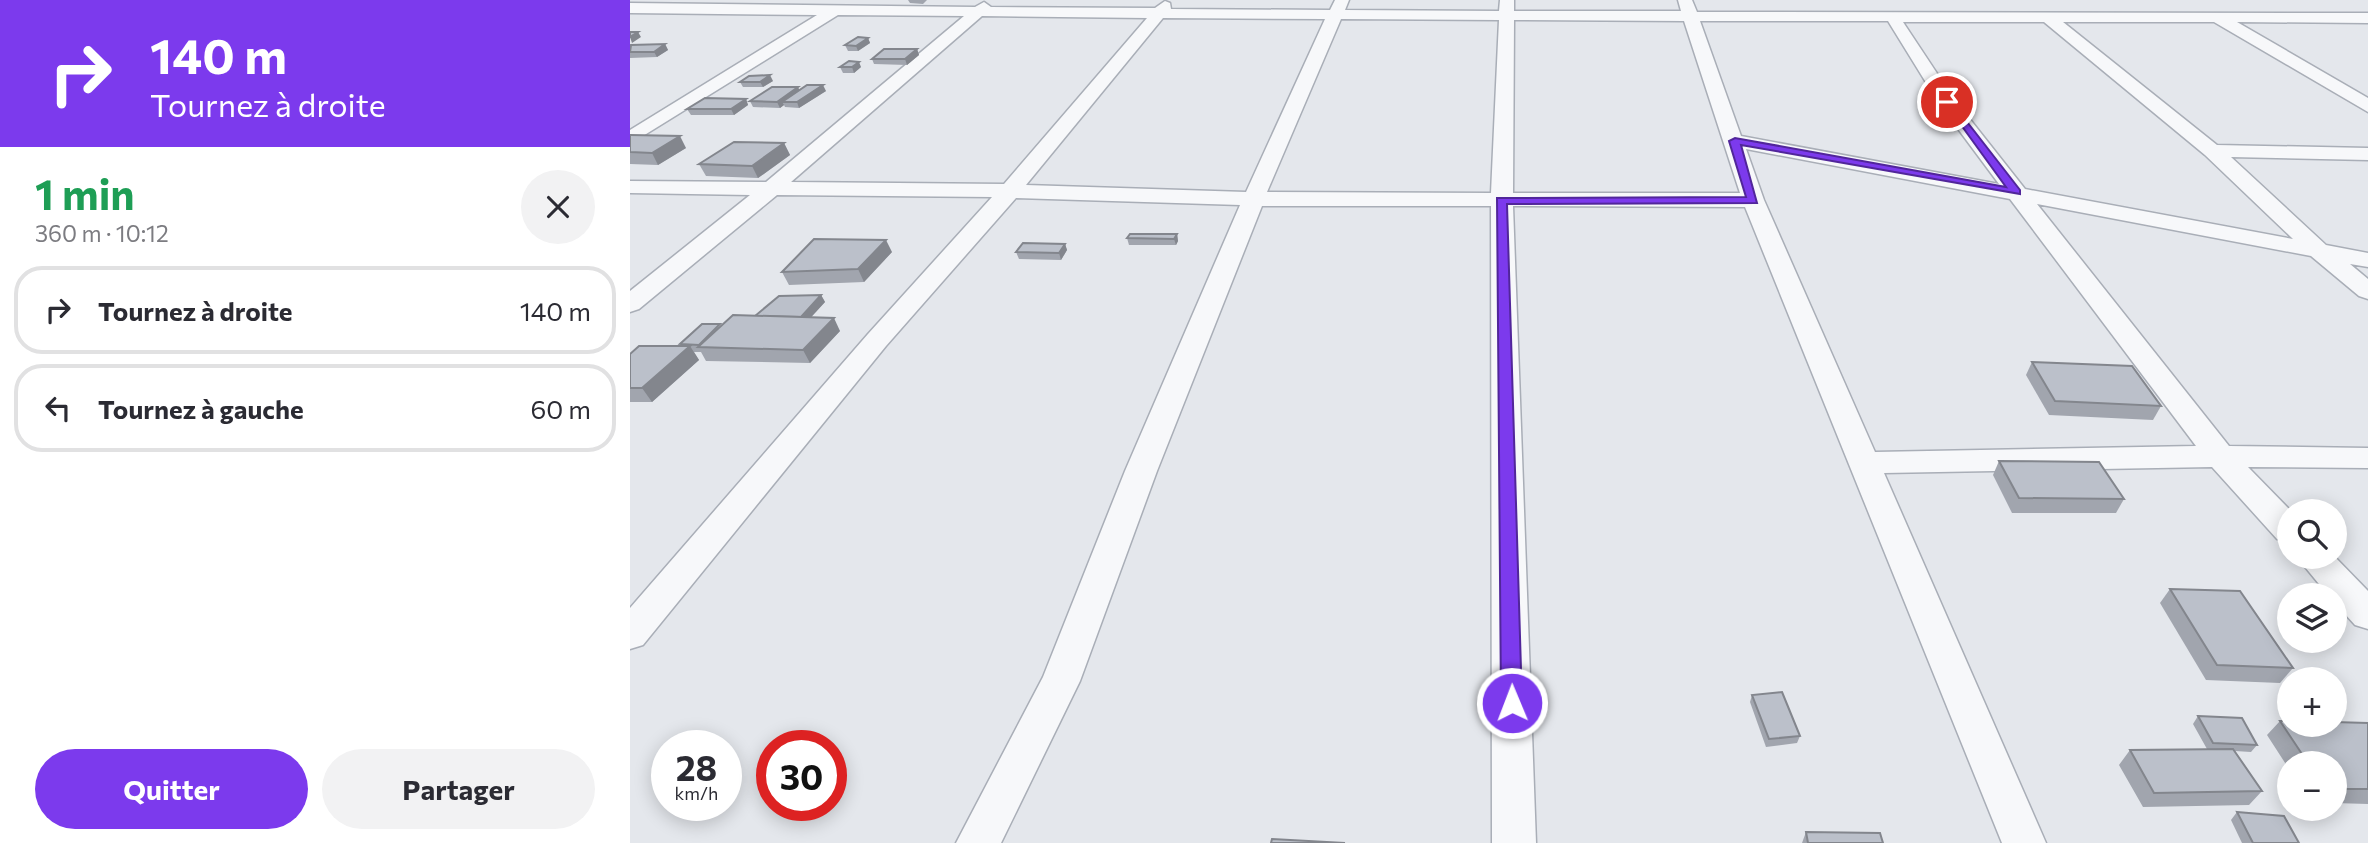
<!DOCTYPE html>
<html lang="fr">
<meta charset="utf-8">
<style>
:root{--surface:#fff;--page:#f2f2f3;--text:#2b2b33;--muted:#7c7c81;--line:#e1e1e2;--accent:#7c3aed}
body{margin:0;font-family:Commissioner,sans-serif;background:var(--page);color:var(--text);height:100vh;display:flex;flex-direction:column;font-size:26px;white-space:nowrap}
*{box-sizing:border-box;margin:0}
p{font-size:23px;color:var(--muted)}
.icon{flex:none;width:38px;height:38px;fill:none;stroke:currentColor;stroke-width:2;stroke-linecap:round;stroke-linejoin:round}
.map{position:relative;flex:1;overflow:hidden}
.side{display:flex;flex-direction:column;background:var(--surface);width:630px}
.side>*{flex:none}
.top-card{background:#7c3aed;color:#fff;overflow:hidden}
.tools{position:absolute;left:1647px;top:499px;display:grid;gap:14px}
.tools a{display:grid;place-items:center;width:70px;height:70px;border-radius:50%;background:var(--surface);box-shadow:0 4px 18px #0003;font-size:35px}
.speed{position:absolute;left:21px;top:730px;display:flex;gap:14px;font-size:35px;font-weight:700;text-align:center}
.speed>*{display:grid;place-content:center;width:91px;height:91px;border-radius:50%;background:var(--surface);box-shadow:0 4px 18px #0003;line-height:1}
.speed small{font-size:18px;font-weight:400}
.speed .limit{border:10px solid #d22;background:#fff;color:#111}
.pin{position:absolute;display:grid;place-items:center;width:60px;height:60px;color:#fff;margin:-30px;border:4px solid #fff;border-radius:50%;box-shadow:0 2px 7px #0007}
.me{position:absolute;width:77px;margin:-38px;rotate:359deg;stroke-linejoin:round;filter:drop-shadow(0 0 5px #0008)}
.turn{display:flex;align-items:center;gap:24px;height:147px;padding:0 35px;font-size:32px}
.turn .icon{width:91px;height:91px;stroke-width:2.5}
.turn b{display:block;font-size:49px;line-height:60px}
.round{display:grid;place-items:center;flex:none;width:74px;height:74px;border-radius:37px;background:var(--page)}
.headline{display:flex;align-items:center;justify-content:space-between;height:119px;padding:0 35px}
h1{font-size:42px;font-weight:700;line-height:52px;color:#1e9e55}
.button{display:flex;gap:14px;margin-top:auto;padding:14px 35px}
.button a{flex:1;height:80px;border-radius:42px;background:var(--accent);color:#fff;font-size:28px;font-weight:700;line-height:80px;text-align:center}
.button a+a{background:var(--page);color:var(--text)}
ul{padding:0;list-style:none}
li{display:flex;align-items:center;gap:21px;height:88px;margin:0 14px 10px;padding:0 21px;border:4px solid var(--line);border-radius:28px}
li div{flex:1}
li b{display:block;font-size:26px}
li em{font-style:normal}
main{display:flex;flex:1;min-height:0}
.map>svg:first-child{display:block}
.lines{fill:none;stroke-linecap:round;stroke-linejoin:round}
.street-casing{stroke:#a9aeb7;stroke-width:3}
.street{fill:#f7f8fa;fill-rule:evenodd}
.wall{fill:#a1a5ae}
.shaded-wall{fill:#83868d}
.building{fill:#bbc0ca;stroke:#83868d;stroke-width:2}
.route{fill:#7c3aed;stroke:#51269a;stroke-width:2}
</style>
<main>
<section class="side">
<div class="top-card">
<div class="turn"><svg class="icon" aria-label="right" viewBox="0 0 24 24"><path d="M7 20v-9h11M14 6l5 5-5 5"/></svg><div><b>140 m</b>Tournez à droite</div></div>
</div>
<div class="headline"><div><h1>1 min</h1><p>360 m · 10:12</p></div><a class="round"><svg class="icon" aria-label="close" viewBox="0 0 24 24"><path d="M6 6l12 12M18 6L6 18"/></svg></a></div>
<ul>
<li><svg class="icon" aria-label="right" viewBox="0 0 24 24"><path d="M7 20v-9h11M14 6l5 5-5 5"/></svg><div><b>Tournez à droite</b></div><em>140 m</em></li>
<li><svg class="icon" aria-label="left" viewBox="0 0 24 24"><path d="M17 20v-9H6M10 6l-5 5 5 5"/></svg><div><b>Tournez à gauche</b></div><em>60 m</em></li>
</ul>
<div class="button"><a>Quitter</a><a>Partager</a></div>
</section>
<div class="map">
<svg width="1738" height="843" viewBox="0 0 1738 843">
<rect width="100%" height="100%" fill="#e4e7ec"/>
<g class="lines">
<defs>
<g id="street">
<path d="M705 0H719L715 10 869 11 870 0H884V11H1051L1048 0H1062L1067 12 1738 13V23L1607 22 1738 98V112L1584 22H1433L1587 145 1738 148V160L1601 157 1696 245 1738 253V267L1720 264 1738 279V299L1729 296 1681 256 1407 204 1599 446 1738 448V468L1618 467 1661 511 1659 542 1647 539 1582 467 1254 473 1416 843H1372L1115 207 883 206 906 843H862L861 206H632L527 471 450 681 371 843H326L413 677 495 471 610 205 386 198 256 346 13 645 0 649V608L238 334 362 197 147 195 9 309 0 312V291L120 195 0 193V181L136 182 334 16 208 15 0 144V130L187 15 0 13V3L345 7 354 2 361 7 525 8 535 1 540 3 541 9 700 10ZM352 16 517 18 374 184 161 182ZM533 18 695 19 616 192 396 185ZM711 19 869 20 861 193 637 192ZM884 20 1054 21 1110 193H883ZM1070 21H1258L1308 102 1369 184 1111 136ZM1273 22H1414L1575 155 1663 239 1395 189 1324 99ZM1116 149 1380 199 1566 446 1245 452 1134 200Z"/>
<path d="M1666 556H1704L1738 591V629L1725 625 1704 602V595H1698Z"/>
</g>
</defs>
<use href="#street" class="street-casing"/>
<use href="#street" class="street"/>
</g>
<g class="wall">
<path d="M278 0H297L293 4 280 3Z"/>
<path d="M238 38 240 43 228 51H218L215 45Z"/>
<path d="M35 44 38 50 27 57 0 58V46Z"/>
<path d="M287 49 289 55 277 65 244 64 242 59Z"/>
<path d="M210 67H231L224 73H213Z"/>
<path d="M143 81 133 87H113L110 82Z"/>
<path d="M169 90 196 91 169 108 155 107 154 105 150 108 123 107 120 101Z"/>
<path d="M116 99 118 105 104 115H61L57 109Z"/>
<path d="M0 135 56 148 28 165 0 164Z"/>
<path d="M154 143 160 155 128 178 76 176 69 164Z"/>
<path d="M547 234 548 241 546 245H499L497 238Z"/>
<path d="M435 244 437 250 431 260 389 259 386 252Z"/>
<path d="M262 252 234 282 159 285 152 272Z"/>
<path d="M191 295 195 302 181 317 210 331 180 363 76 361 71 352H64L69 360 22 402H0V354L51 346 50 344 91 326Z"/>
<path d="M1402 362 1531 406 1523 420 1419 415 1396 375Z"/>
<path d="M1369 461 1494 499 1486 513H1382L1363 475Z"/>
<path d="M1540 589 1663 668 1650 683 1576 680 1530 603Z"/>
<path d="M1122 695 1170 736 1167 743 1136 747 1120 702Z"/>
<path d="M1568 716 1627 745 1621 752 1605 751 1632 791 1619 805 1513 807 1489 765 1500 750 1577 749 1563 724Z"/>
<path d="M1650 721 1738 723V804L1704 803V763H1659V769L1637 735Z"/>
<path d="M1607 812 1669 843H1612L1601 820Z"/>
<path d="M1176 832 1253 843H1172Z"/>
</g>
<g class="shaded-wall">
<path d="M8 32 11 37 2 43 0 37Z"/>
<path d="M238 38 240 43 228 51 226 46Z"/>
<path d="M35 44 38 50 27 57 24 52Z"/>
<path d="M287 49 289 55 277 65 275 59Z"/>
<path d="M229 62 231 67 224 73 222 67Z"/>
<path d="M140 75 143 81 133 87 130 82Z"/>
<path d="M193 85 196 91 169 108 167 102Z"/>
<path d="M168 87 171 93 152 102 154 105 150 108 147 102Z"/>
<path d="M116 99 118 105 104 115 101 109Z"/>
<path d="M50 136 56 148 28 165 22 153Z"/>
<path d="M154 143 160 155 128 178 122 166Z"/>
<path d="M547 234 548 241 546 245 544 239Z"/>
<path d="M256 240 262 252 234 282 228 269Z"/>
<path d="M435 244 437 250 431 260 429 253Z"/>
<path d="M191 295 195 302 174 325 171 318Z"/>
<path d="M204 318 210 331 180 363 173 350Z"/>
<path d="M60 346 69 360 22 402 12 388Z"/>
</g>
<g class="building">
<path d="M0 32H8L0 37Z"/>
<path d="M228 37 238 38 226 46 215 45Z"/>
<path d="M35 44 24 52H0L1 45Z"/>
<path d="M254 49H287L275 59H242Z"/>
<path d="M219 61 229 62 222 67H210Z"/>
<path d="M140 75 130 82H110L119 76Z"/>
<path d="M177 85H193L167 102H152Z"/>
<path d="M142 87H168L147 102 120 101Z"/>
<path d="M75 98 116 99 101 109H57Z"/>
<path d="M0 135H1L50 136 22 153 0 152Z"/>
<path d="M104 142 154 143 122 166 69 164Z"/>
<path d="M500 234H547L544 239 497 238Z"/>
<path d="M184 239 256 240 228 269 152 272Z"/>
<path d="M393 243 435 244 429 253 386 252Z"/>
<path d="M191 295 171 317 125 316 149 296Z"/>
<path d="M103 315 204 318 173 350 68 347Z"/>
<path d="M72 324H90L69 345 50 344Z"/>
<path d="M9 346H60L12 388H0V354Z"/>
<path d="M1402 362 1502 366 1531 406 1425 401Z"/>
<path d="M1369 461 1469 462 1494 499 1389 498Z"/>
<path d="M1540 589 1610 591 1663 668 1587 665Z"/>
<path d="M1152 692 1170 736 1139 739 1122 695Z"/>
<path d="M1568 716 1612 718 1627 745 1583 743Z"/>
<path d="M1650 721H1659V724H1704V722L1738 723V789H1704V763H1678Z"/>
<path d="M1603 749 1632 791 1524 793 1500 750Z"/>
<path d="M1607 812 1654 816 1669 843H1623Z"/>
<path d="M1176 832 1250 833 1253 843H1178Z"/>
<path d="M642 839 715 843H641Z"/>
</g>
<path class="route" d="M1313 100H1320L1390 190V194L1111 145 1127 203 877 204 892 703 889 710 882 712 874 710 871 703 867 198 1116 197 1099 141 1105 138 1376 187Z"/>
</svg>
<div class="tools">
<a><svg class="icon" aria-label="search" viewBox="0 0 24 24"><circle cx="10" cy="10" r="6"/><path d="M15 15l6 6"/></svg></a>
<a><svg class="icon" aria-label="layers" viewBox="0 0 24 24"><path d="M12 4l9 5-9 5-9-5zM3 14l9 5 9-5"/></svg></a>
<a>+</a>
<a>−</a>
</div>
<div class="speed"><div>28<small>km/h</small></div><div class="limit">30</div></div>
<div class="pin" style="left:1317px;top:102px;background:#d93025"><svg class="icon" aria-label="arrive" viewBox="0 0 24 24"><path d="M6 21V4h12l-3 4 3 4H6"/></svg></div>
<svg class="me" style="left:882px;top:703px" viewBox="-20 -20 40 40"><circle r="17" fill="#7c3aed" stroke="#fff" stroke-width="3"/><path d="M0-11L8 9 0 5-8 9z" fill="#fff"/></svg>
</div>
</main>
